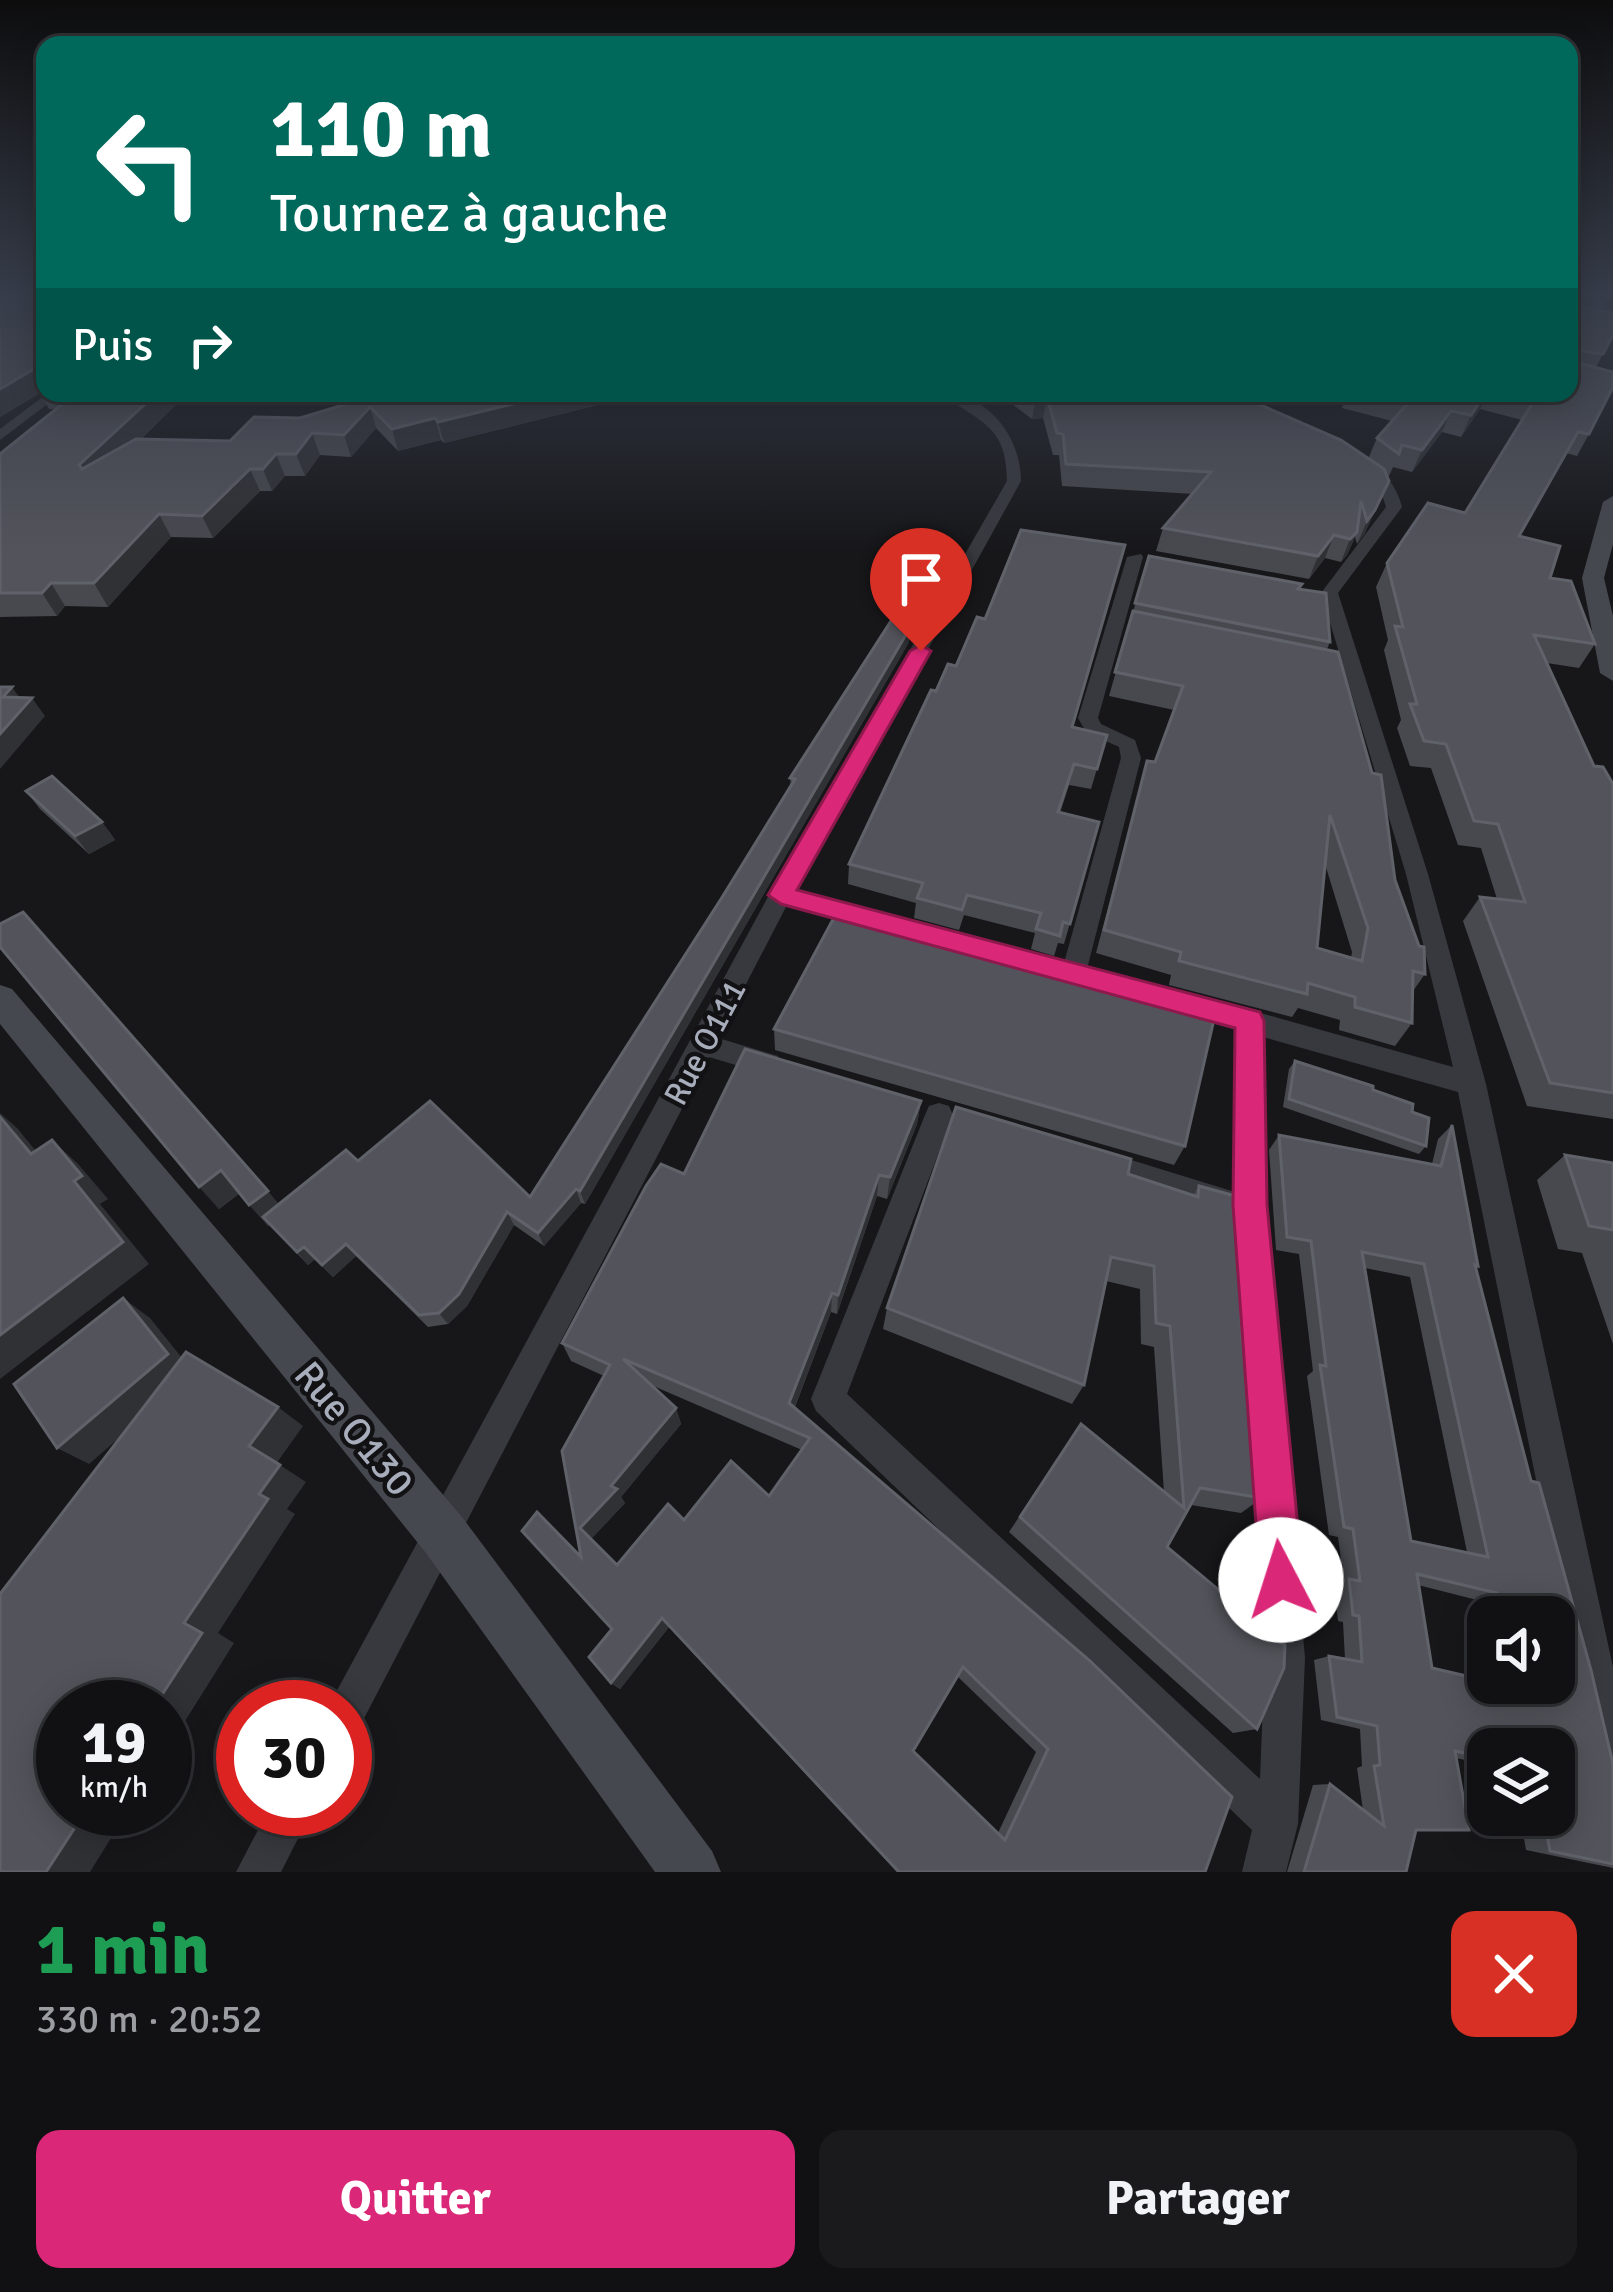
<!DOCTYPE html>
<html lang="fr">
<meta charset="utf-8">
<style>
:root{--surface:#111114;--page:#1a1a1d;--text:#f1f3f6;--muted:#9c9da0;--line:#303134;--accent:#db2777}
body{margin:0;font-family:Signika,sans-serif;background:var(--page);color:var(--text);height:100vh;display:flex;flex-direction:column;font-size:45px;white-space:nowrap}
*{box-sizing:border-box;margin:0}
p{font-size:39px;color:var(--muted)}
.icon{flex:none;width:66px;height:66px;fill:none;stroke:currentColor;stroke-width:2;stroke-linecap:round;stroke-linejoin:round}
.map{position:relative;height:1872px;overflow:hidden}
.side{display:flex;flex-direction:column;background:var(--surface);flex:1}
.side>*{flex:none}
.guide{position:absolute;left:36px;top:36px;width:1542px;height:366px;border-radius:24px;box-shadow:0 6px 30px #0003,0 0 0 3px var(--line);background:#00695c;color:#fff;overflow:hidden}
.fabs{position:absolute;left:1467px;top:1596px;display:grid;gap:24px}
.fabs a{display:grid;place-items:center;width:108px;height:108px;border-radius:24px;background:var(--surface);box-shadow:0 6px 30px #0003,0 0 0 3px var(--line);font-size:60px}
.speed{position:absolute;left:36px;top:1680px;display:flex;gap:24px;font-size:60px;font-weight:700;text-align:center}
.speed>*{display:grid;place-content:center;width:156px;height:156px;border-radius:50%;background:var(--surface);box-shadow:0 6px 30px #0003,0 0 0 3px var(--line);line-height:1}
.speed small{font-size:30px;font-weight:400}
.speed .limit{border:18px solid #d22;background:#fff;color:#111}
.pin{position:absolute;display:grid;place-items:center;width:102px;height:102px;color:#fff;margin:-123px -51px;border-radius:50% 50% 50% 0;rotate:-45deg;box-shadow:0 0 12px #0007}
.pin .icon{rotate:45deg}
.me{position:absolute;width:132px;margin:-66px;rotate:355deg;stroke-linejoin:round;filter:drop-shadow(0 0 9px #0008)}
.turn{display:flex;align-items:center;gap:42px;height:252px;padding:0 36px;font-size:54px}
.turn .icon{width:156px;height:156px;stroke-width:2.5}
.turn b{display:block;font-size:84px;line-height:102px}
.then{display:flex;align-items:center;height:114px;padding:0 36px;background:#0003;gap:24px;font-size:45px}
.round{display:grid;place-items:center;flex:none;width:126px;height:126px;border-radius:24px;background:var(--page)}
.summary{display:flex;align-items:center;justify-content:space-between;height:204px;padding:0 36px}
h1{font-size:72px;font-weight:700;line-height:90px;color:#1e9e55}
.cta{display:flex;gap:24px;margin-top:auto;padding:24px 36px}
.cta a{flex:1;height:138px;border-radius:24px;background:var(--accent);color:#fff;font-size:48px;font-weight:700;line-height:138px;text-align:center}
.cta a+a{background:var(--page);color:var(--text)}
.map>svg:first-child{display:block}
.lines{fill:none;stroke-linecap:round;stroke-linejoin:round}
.street{fill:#38393f;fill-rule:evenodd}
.secondary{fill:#46484f;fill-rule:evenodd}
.wall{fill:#48494f;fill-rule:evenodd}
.shaded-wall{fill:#303135}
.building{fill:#53545b;stroke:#60626a;stroke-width:3;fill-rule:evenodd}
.route{fill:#db2777;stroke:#8e194d;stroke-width:3}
.labels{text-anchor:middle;stroke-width:9;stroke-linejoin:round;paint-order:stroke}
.street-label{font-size:33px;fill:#a8adbb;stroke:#121215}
.near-street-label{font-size:39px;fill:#a8adbb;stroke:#121215}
</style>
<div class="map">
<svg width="1613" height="1872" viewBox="0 0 1613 1872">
<rect width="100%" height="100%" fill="#17171a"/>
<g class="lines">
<g class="street">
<path d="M1573 290H1585L1613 310V318Z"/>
<path d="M48 393H62L0 440V429Z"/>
<path d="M266 393H298L381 408 374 412Z"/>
<path d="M941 393C988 393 1021 437 1021 481L795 890 1064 963 1121 758 1119 747 1086 732 1078 718 1127 557 1141 554 1143 557 1098 718 1101 724 1135 740 1141 758 1087 969 1250 1010 1453 1067 1406 874 1321 593 1386 507 1379 486 1358 470V464C1381 463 1397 486 1402 507L1338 593 1428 874 1486 1084 1613 1667V1756L1608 1758 1594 1752 1588 1738 1458 1092 1263 1037 1265 1205 1305 1658 1298 1824 1286 1872H1242L1252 1830 816 1411 811 1399 925 1115 929 1106 939 1103 949 1106 953 1115 847 1394 1260 1779 1266 1627 1235 1207 1224 1213 1102 1177 1092 1173 1088 1164 1092 1155 1102 1151 1235 1192 1237 1030 787 905 718 1038 778 1056 782 1064 778 1072 769 1075 709 1057 359 1728 345 1734V1707H328L769 895 1007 481C1007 424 979 423 941 393Z"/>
<path d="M269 1809H313L281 1872H236Z"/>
</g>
<g class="secondary">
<path d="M1613 496V544L1604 578 1613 616V681L1600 673 1582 578 1603 502Z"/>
<path d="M0 985 12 989 462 1517 712 1851 721 1872H655L426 1553 0 1024Z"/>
</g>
</g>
<g class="wall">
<path d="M45 290V393H188L140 440 230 441 360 399 315 393H646L444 443 441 440 398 451 376 428 351 457 320 455 305 476H285L272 491H260L213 538 171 537 108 607 65 606 57 616 0 617V454L56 409H49L40 393 0 417Z"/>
<path d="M1569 290 1610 296 1602 311 1603 354 1596 367 1589 434 1577 456 1566 453 1519 536 1595 644 1579 668 1547 663 1594 766 1613 784V1119L1527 1106 1463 921 1480 897 1497 899 1481 848 1458 845 1431 768 1410 766 1397 728 1401 720 1384 650 1388 640 1376 587 1387 563 1465 513 1522 420 1480 409 1461 437 1442 432 1412 472 1393 467 1389 476 1385 473 1365 533 1357 544 1355 537 1347 555 1341 562 1325 558 1309 579 1156 551 1163 528 1193 494 1062 486 1059 455H1053L1043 418 1032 419 997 393H1233L1368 459 1377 438 1392 421 1342 408 1345 399 1318 393H1569Z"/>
<path d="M1149 556 1302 584 1300 589 1330 642 1327 649 1395 880 1425 974 1413 991 1412 1023 1395 1046 1339 1030 1340 1020 1298 1008 1292 1017 1169 985 1171 975 1096 953 1147 761 1155 762 1174 710 1109 696ZM1325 864 1352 952 1351 958 1317 948Z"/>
<path d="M909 642 585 1204 581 1203 544 1246 514 1225 467 1306 448 1324 428 1327 356 1256 333 1277 315 1259 308 1265 270 1225 268 1226 240 1193 219 1209 0 947 279 1204 358 1161 530 1197 721 899 791 786 790 778Z"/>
<path d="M1073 727 1107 735 1091 789 1069 785 1060 813 1099 822 1064 944 1058 943 1054 956 1031 949 1035 933 964 915 959 930 914 918 916 903 848 884 849 864Z"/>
<path d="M26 791 102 822 115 840 89 854 40 809Z"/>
<path d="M904 929 953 934 952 942 1185 1146 1174 1165 775 1050 774 1029Z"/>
<path d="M1295 1061 1373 1090 1412 1112 1426 1146 1419 1154 1283 1107 1289 1069Z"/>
<path d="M921 1101 917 1124 887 1199 877 1196 837 1314 831 1312 795 1407 1205 1872H897L669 1627 620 1689 611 1683 612 1629 581 1557 604 1376 571 1361 562 1343 684 1174ZM651 1385 802 1450 769 1496 684 1520 617 1565 591 1539 625 1503 621 1497 681 1424 676 1408ZM957 1676 1036 1752 998 1833 913 1751Z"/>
<path d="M1452 1125 1478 1266 1476 1268 1531 1481 1613 1764V1868L1526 1850 1520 1815H1554V1749H1488V1765L1456 1758 1416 1830 1406 1872H1287L1313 1785 1330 1784 1363 1810 1357 1768 1362 1766 1360 1729 1321 1720 1314 1660 1329 1656 1345 1659 1343 1622 1338 1621 1334 1585 1344 1581 1338 1537 1329 1535 1307 1376 1313 1371 1299 1254 1276 1250 1269 1150 1279 1135 1432 1164 1438 1139ZM1365 1268 1410 1277 1467 1552 1411 1541ZM1418 1585 1477 1600 1488 1651V1617H1554V1683H1488L1432 1668Z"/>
<path d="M1565 1155 1613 1163V1344L1582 1253 1558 1249 1537 1180Z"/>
<path d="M1128 1174 1193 1195 1199 1186 1255 1262 1239 1281 1242 1339 1262 1498 1241 1513 1191 1505 1167 1547 1257 1729 1233 1733 1009 1532 1081 1424 1164 1492 1154 1347 1141 1344 1140 1289 1106 1281 1084 1385 1072 1404 883 1329 887 1308Z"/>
</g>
<g class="shaded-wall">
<path d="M34 369 45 388H37L40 393 0 417V389Z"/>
<path d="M157 393H188L91 487 79 465Z"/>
<path d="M558 393H646L444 443 438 422Z"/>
<path d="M1488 393 1480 409 1461 437 1471 415Z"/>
<path d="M1047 397 1043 418 1032 419 1036 398Z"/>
<path d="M370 407 376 428 351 457 344 435Z"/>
<path d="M1451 411 1442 432 1412 472 1422 450Z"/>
<path d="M435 418 441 440 398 451 392 429Z"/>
<path d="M312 433 320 455 305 476 296 454Z"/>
<path d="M276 454 285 476 272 491 263 469Z"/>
<path d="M250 469 260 491 213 538 202 516Z"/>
<path d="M1389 481 1365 533 1357 544 1367 521Z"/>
<path d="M159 514 171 537 108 607 94 583Z"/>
<path d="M1357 532 1347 555 1341 562 1350 539Z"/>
<path d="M1334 535 1325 558 1309 579 1318 556Z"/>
<path d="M51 583 65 606 57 616 42 593Z"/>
<path d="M911 626 909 642 585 1204 580 1191Z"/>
<path d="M12 687 25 705 3 697Z"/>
<path d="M32 698 45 716 0 769V734Z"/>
<path d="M102 822 115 840 89 854 75 836Z"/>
<path d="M921 1101 917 1124 887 1199 890 1177Z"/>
<path d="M0 1113 17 1128 58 1178 31 1154 0 1117Z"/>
<path d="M52 1140 78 1164 108 1199 100 1204 149 1264 0 1379V1335L74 1181Z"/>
<path d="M221 1170 241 1192 219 1209 199 1187Z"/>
<path d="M879 1175 877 1196 837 1314 838 1295Z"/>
<path d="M576 1189 581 1203 544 1246 538 1233Z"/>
<path d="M268 1191 286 1213 268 1226 249 1205Z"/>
<path d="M507 1212 514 1225 467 1306 448 1324 439 1313Z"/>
<path d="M346 1244 356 1256 333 1277 322 1265Z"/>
<path d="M304 1247 315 1259 308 1265 297 1252Z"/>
<path d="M832 1293 831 1312 790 1419 789 1403Z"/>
<path d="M123 1298 150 1318 194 1373 89 1464 57 1448Z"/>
<path d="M278 1407 303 1426 276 1464 249 1446Z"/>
<path d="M676 1408 681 1424 621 1497 625 1503 590 1540 580 1528 611 1486Z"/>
<path d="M280 1465 306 1482 287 1509 295 1514 218 1633 234 1643 165 1753V1707H154L184 1623 259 1494Z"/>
<path d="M662 1618 669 1627 620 1689 611 1683Z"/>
<path d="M87 1809H129L90 1872H46Z"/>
</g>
<g class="building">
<path d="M0 290H45V368L34 369 0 389Z"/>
<path d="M1569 290H1600L1597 294 1610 296 1576 294 1575 306 1613 313V335L1603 354 1577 350 1575 362 1613 372V387L1589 434 1578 432 1519 536 1560 546 1550 578 1571 581 1595 644 1534 635 1594 766 1603 767 1613 784V1093L1550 1083 1480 897 1525 902 1498 824 1474 821 1446 744 1424 741 1410 704H1417L1395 626 1403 627 1387 563 1428 503 1465 513 1535 399 1510 393H1569Z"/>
<path d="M76 393H157L79 465 82 469 136 439 230 441 254 417 300 418 383 393H558L438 422 435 418 392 429 370 407 344 435 312 433 296 454H276L263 469H250L202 516 159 514 94 583H51L42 593H0V454Z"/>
<path d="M1028 393H1233L1341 440 1384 469 1389 481 1375 510 1367 521 1361 501 1357 532 1350 539 1334 535 1318 556 1163 528 1211 472 1066 464 1063 434 1057 433 1047 397 1036 398Z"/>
<path d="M1372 393H1486L1471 415 1451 411 1422 450 1402 445 1399 454 1377 438 1409 402Z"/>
<path d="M1021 530 1125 545 1072 727 1107 735 1097 769 1074 764 1058 812 1099 822 1070 924 1063 922 1060 936 1036 929 1041 913 967 895 962 910 917 898 923 883 849 864 931 690 936 691 948 664 956 666 977 617 985 619Z"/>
<path d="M1149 556 1302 584 1298 589 1326 593 1330 642 1135 603Z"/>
<path d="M1133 611 1338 652 1372 773 1381 775 1395 880 1419 946 1424 947 1425 974 1413 971 1412 1023 1355 1007V997L1308 983 1307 994 1179 961 1181 952 1104 930 1147 761 1155 762 1183 686 1115 672ZM1330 815 1368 928 1362 961 1317 948Z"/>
<path d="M891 621 911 626 580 1191 576 1189 538 1233 507 1212 459 1294 439 1313 419 1315 346 1244 322 1265 304 1247 297 1252 263 1217 346 1150 358 1161 430 1101 530 1197 721 899 795 779 790 778Z"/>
<path d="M0 687H12L3 697 32 698 0 734Z"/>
<path d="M52 776 102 822 75 836 26 791Z"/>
<path d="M23 912 268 1191 249 1205 221 1170 199 1187 0 947V924Z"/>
<path d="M837 912 904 929 907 921 953 934 950 942 1026 963 1029 954 1053 961 1051 970 1164 1001 1172 993 1217 1006 1185 1146 774 1029Z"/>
<path d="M745 1049 921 1101 890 1177 879 1175 838 1295 832 1293 789 1403 1089 1660 1232 1797 1205 1872H899L662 1618 611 1683 589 1657 612 1629 522 1531 537 1512 581 1557 562 1451 610 1365 562 1343 646 1186 661 1164 684 1174ZM623 1359 810 1438 769 1496 731 1461 684 1520 668 1504 617 1565 580 1528 617 1489 611 1486 676 1408ZM963 1667 1048 1749 1005 1840 913 1751Z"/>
<path d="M1295 1061 1373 1086V1090L1413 1104 1412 1112 1429 1118 1426 1146 1289 1099Z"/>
<path d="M956 1107 1131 1159 1128 1174 1198 1197 1199 1186 1250 1200 1255 1262 1238 1257 1242 1339 1262 1498 1200 1488 1167 1547 1285 1645 1284 1668 1257 1729 1020 1517 1081 1424 1184 1508 1170 1326 1156 1323 1154 1266 1111 1257 1084 1385 887 1308Z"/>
<path d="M0 1117 31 1154 52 1140 82 1176 74 1181 123 1242 0 1335Z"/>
<path d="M1452 1125 1478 1266 1475 1265 1531 1481 1539 1483 1591 1670 1613 1764V1864L1550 1851 1543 1815H1554V1749H1488V1758L1455 1751 1469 1830H1416L1406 1872H1304L1330 1784 1384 1826 1374 1766 1380 1765 1377 1726 1337 1717 1329 1656 1362 1662 1359 1616 1353 1615 1349 1579 1360 1581 1353 1529 1344 1527 1320 1365 1326 1366 1311 1241 1287 1237 1279 1135 1441 1166ZM1362 1252 1424 1264 1488 1557 1411 1541ZM1417 1574 1497 1593 1502 1617H1554V1683H1516L1517 1687 1488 1683V1681L1432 1668Z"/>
<path d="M1565 1155 1613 1163V1230L1589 1226Z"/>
<path d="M123 1298 168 1354 57 1448 14 1384Z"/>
<path d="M186 1352 278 1407 249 1446 280 1465 259 1494 268 1499 184 1623 202 1633 154 1707H63V1809H87L46 1872H0V1594Z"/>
</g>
<linearGradient id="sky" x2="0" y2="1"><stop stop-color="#0d0d0e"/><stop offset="0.53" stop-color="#363c49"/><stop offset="1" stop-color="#363c49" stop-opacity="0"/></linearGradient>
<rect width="1613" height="552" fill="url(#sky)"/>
<path class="route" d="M921 645 931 651 797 890 1260 1012 1264 1021 1267 1205 1303 1580 1296 1595 1281 1601 1266 1595 1260 1580 1233 1205 1235 1028 781 904 768 895 910 651Z"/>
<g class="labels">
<g class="street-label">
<text transform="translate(704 1042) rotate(-62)" y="12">Rue O111</text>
</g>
<g class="near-street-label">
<text transform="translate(355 1428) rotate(50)" y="14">Rue O130</text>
</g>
</g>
</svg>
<div class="fabs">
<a><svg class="icon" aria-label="sound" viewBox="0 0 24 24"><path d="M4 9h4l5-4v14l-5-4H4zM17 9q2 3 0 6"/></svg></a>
<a><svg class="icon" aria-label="layers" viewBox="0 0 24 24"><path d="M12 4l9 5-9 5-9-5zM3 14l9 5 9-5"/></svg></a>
</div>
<div class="speed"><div>19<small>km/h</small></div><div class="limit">30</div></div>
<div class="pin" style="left:921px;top:651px;background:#d93025"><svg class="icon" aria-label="arrive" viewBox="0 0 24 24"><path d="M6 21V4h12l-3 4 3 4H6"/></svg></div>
<svg class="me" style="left:1281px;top:1580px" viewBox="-20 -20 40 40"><circle r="19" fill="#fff"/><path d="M0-13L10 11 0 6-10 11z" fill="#db2777"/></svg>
<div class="guide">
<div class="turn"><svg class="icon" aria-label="left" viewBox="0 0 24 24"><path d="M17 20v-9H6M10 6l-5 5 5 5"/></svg><div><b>110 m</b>Tournez à gauche</div></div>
<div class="then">Puis<svg class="icon" aria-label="right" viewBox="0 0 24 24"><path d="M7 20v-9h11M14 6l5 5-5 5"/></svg></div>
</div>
</div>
<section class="side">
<div class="summary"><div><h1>1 min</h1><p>330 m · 20:52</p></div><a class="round" style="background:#d93025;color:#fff"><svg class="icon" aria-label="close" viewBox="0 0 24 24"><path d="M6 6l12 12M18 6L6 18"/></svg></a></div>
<div class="cta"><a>Quitter</a><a>Partager</a></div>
</section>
